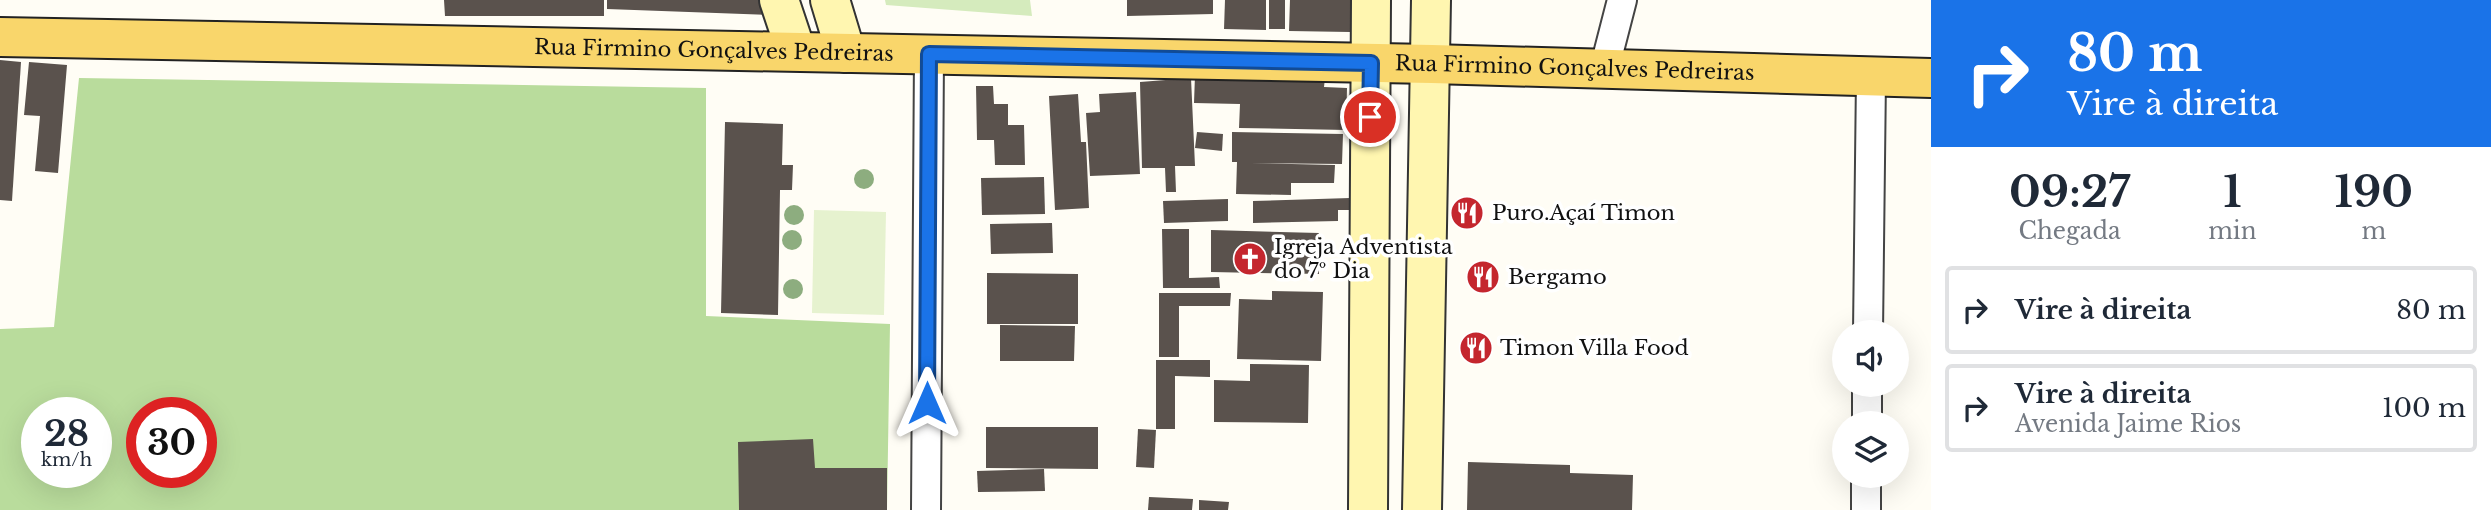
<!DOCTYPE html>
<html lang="pt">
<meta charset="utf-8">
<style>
:root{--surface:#fff;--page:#f6f6f7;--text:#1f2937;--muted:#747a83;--line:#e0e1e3}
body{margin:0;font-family:"Libre Baskerville",serif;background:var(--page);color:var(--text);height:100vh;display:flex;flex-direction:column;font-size:26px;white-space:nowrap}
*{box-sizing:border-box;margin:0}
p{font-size:23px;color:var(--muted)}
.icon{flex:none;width:38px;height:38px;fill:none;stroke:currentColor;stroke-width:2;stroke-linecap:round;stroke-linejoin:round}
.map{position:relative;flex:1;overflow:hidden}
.panel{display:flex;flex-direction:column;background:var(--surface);width:560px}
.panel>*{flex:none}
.guide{background:#1a73e8;color:#fff;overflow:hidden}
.controls{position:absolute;left:1832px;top:320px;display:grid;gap:14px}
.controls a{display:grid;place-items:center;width:77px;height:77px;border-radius:50%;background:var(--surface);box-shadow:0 7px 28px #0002;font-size:35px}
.speed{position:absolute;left:21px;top:397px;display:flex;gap:14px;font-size:35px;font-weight:700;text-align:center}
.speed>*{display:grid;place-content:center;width:91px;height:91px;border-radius:50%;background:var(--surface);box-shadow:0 7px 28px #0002;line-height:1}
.speed small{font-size:18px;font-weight:400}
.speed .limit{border:10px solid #d22;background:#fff;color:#111}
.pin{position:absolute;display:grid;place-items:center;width:60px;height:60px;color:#fff;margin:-30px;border:4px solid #fff;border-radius:50%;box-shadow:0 2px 7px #0007}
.me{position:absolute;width:77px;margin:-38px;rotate:0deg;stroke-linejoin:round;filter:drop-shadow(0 0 5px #0008)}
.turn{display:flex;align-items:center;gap:24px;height:147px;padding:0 21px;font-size:32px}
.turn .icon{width:91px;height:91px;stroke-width:2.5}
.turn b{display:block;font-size:49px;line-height:60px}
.eta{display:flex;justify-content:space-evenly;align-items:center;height:119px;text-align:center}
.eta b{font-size:42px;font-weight:700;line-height:49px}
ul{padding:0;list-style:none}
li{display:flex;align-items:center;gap:21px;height:88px;margin:0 14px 10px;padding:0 7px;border:4px solid var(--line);border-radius:7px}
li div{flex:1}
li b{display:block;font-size:26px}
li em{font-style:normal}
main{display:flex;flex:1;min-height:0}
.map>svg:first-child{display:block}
.green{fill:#d5ebbd}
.forest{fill:#b9dc9c;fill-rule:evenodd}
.pitch{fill:#e6f2cf}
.building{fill:#5a524d}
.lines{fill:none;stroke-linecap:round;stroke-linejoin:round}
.street-casing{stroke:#444;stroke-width:32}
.secondary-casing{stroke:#333;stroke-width:42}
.primary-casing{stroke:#222;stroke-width:42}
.street{stroke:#fff;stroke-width:28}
.secondary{stroke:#fff6b0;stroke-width:38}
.primary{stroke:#f9d66b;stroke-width:38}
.tree{fill:#8dad7f}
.route-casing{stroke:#114b97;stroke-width:18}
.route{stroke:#1a73e8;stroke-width:12}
.labels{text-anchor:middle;stroke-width:7;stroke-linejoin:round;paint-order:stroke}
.street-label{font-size:21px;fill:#111;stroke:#fff}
.poi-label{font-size:21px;fill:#111;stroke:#fff;text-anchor:start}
</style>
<main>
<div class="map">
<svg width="1931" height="510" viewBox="0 0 1931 510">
<rect width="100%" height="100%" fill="#fffdf5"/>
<path class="green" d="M885 0H1030L1032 16 886 5Z"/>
<path class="forest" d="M79 78 706 88V316L890 324 887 510H0V329L54 327ZM37 413H96V472H37ZM142 413H201V472H142Z"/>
<path class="pitch" d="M814 210 886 212 884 315 812 313Z"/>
<g class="building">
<path d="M444 0H604V16H445Z"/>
<path d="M607 0H766L771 15 607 9Z"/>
<path d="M1127 0H1213V14L1127 16Z"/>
<path d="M1225 0H1266V30L1224 29Z"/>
<rect x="1269" y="0" width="16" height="29"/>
<path d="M1290 0H1350V32L1289 31Z"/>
<path d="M0 60 21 62 12 201 0 200Z"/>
<path d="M29 62 67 65 58 173 35 171 40 116 24 115Z"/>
<path d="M1195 75 1325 78 1324 87 1347 88 1346 130 1239 128 1240 104 1194 103Z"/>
<path d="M1191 78 1195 166H1175L1176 192H1166L1165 168H1142L1140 82Z"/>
<path d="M976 86H993L994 104H1008V125H1024L1025 165H995L994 140H977Z"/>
<path d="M1136 92 1140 174 1090 176 1086 113 1100 112 1099 94Z"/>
<path d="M1078 94 1081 142H1086L1089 208 1055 210 1049 96Z"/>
<path d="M725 122 783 124 782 165H793L792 190H780L778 315 721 313Z"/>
<path d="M1197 132 1223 134 1222 151 1195 148Z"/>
<path d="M1232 132 1343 134 1342 164 1250 163 1335 165 1334 183H1291V195L1236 194 1237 162H1232Z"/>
<path d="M1044 177 1045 214 982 215 981 178Z"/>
<path d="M1350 198V210H1338V221L1253 223V201Z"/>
<path d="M1228 199V221L1164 223 1163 201Z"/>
<path d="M1052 223 1053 253 991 254 990 224Z"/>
<path d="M1162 229H1189V278L1219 277 1220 288H1163Z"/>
<path d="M1211 230 1319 233V274L1211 272Z"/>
<path d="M987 273 1078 274V324H987Z"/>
<path d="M1272 291 1323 292 1321 361 1237 359 1239 299 1272 300Z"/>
<path d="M1159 293H1231L1230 306H1179V357H1159Z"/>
<path d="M1000 325 1075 326 1074 361H1000Z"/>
<path d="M1156 360H1210V377L1175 376V429H1156Z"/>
<path d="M1250 364 1309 365 1308 423 1214 422V380L1250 381Z"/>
<path d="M986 427H1098V469L986 468Z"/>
<path d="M1138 429 1156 430 1154 468 1136 467Z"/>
<path d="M813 439 815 468H887V510H739L738 442Z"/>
<path d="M1468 462 1570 465V473L1633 475 1632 510H1467Z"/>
<path d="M1044 469 1045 491 978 492 977 471Z"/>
<path d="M1149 497 1193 499 1192 510H1148Z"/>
<path d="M1199 500 1229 502 1228 510H1199Z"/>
</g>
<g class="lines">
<defs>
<g id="street">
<path d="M1604 70 1622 0"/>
<path d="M1868 332 1871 77"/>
<path d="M1867 424V385"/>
<path d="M926 510 929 54"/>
<path d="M1866 510V476"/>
</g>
<g id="secondary">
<path d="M779 0 796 51"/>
<path d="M830 0 846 53"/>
<path d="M1368 510 1371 0"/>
<path d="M1422 510 1431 0"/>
</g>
<g id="primary">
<path id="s1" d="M0 37 1432 64 1931 78"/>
</g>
</defs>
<use href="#street" class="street-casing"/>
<use href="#secondary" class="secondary-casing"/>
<use href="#primary" class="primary-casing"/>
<use href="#street" class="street"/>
<use href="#secondary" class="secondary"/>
<use href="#primary" class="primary"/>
</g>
<g class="tree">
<circle cx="864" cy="179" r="10"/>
<circle cx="794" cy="215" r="10"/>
<circle cx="792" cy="240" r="10"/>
<circle cx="793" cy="289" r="10"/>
</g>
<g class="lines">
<defs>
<path id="route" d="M927 403 929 54 1371 63 1370 117"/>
</defs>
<use href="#route" class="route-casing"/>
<use href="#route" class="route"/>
</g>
<defs>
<symbol id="restaurant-disc" viewBox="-11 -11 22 22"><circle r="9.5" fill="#c4262e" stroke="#fff"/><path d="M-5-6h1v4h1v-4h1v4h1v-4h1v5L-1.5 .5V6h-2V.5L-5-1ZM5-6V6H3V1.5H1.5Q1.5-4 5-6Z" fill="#fff"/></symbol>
<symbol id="church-disc" viewBox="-11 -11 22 22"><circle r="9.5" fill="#c4262e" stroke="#fff"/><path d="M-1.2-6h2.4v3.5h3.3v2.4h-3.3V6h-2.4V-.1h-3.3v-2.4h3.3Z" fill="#fff"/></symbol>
</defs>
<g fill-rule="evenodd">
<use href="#restaurant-disc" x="1448" y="194" width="38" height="38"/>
<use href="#church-disc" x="1231" y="240" width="38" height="38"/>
<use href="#restaurant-disc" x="1464" y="258" width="38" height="38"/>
<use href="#restaurant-disc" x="1457" y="329" width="38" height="38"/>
</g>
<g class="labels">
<g class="street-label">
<text dy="7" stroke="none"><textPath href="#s1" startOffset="714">Rua Firmino Gonçalves Pedreiras</textPath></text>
<text dy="7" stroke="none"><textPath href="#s1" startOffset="1575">Rua Firmino Gonçalves Pedreiras</textPath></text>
</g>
<g class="poi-label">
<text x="1492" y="220">Puro.Açaí Timon</text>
<text x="1274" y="254">Igreja Adventista<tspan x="1274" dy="24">do 7º Dia</tspan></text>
<text x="1508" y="284">Bergamo</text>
<text x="1500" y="355">Timon Villa Food</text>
</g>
</g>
</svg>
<div class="controls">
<a><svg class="icon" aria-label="sound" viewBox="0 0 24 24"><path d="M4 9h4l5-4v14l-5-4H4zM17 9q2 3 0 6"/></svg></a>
<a><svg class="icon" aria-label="layers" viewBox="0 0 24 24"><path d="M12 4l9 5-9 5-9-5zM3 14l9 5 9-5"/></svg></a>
</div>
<div class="speed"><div>28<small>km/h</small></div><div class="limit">30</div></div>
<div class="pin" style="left:1370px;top:117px;background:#d93025"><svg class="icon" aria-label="arrive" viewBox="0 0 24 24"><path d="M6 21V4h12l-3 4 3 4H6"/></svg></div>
<svg class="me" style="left:927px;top:403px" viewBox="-20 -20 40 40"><path d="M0-17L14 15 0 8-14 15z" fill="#1a73e8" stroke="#fff" stroke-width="4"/></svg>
</div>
<section class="panel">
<div class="guide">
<div class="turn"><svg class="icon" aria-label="right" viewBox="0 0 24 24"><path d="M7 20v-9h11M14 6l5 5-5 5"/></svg><div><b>80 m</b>Vire à direita</div></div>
</div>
<div class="eta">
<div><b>09:27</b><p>Chegada</p></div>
<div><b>1</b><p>min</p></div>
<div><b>190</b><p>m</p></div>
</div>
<ul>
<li><svg class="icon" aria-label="right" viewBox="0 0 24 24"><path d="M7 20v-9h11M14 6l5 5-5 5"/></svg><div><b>Vire à direita</b></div><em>80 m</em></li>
<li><svg class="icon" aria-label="right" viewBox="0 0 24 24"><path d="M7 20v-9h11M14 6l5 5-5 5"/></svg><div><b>Vire à direita</b><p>Avenida Jaime Rios</p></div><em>100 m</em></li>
</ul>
</section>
</main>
